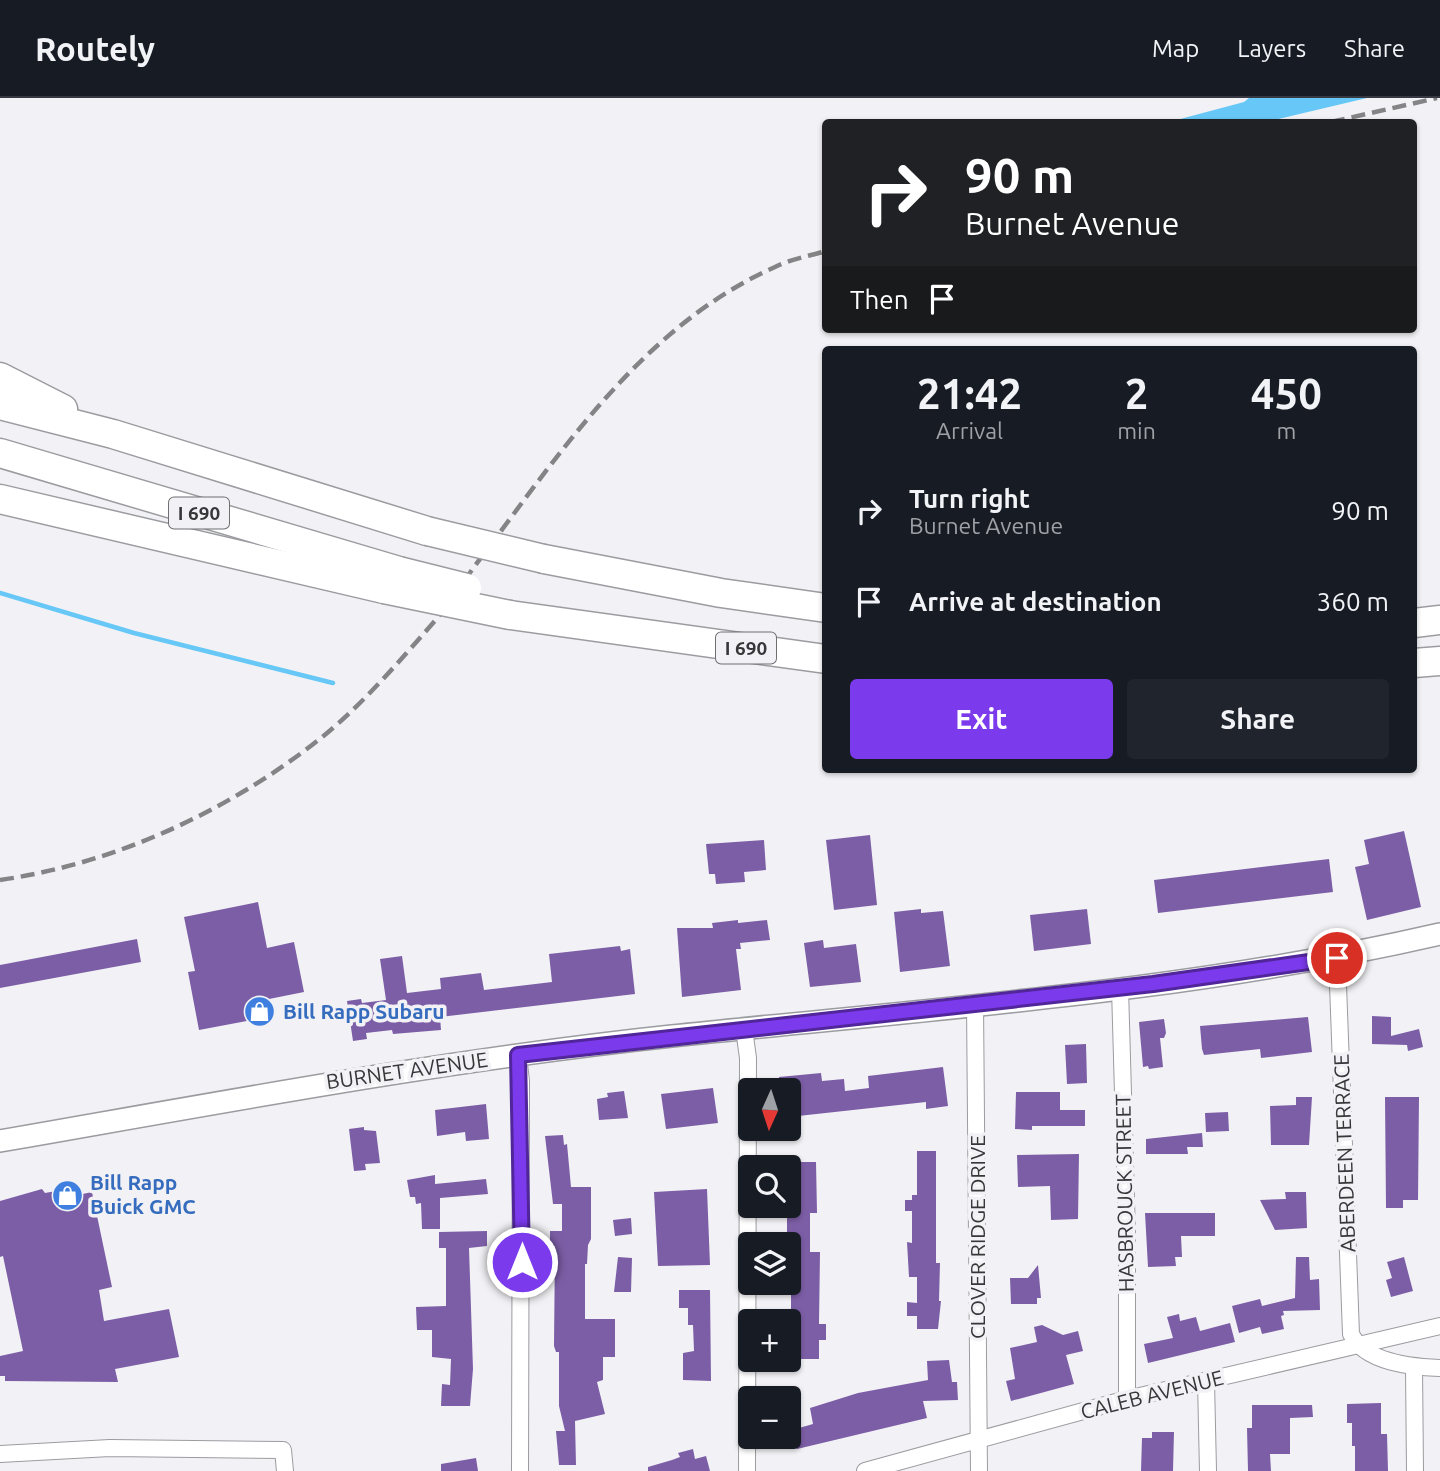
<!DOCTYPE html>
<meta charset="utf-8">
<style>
:root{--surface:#171b24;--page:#20242c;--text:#f1f3f6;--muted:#9ea1a6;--line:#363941;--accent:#7c3aed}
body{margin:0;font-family:Ubuntu,sans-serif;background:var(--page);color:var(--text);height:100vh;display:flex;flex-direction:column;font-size:26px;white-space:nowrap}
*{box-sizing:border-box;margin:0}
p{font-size:23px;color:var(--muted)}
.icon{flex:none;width:38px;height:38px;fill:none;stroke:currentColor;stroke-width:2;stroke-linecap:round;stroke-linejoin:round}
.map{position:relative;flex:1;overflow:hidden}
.drawer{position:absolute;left:822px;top:248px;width:595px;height:427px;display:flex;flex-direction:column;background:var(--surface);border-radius:7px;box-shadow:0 2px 5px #0004}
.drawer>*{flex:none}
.top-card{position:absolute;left:822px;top:21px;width:595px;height:214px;border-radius:7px;box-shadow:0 2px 5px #0004;background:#202124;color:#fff;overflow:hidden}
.needle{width:46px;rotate:183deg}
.tools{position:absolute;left:738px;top:980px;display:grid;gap:14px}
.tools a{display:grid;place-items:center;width:63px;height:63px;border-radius:7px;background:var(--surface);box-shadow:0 2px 5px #0004;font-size:35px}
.pin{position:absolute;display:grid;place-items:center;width:60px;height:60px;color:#fff;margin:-30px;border:4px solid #fff;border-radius:50%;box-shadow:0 2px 7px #0007}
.me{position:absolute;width:77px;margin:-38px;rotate:0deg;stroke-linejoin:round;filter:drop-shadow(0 0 5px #0008)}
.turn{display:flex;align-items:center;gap:24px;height:147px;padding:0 28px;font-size:32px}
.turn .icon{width:91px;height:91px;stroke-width:2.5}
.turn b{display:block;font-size:49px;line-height:60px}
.then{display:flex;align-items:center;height:66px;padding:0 28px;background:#0003;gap:14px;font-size:26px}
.eta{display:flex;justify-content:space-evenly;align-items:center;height:119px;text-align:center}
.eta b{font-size:42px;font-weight:700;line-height:49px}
.action{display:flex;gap:14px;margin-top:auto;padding:14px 28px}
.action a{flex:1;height:80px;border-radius:7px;background:var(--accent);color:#fff;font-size:28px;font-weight:700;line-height:80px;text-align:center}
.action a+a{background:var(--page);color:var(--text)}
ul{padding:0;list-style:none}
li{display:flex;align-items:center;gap:21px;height:91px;padding:0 28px}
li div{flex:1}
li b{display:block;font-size:26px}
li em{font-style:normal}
header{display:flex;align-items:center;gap:42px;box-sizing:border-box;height:98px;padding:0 35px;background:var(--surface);border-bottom:2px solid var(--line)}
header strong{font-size:33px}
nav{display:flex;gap:38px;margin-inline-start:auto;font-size:24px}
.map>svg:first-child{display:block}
.water{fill:#67c7f6}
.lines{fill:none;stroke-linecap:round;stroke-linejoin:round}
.stream{stroke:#67c7f6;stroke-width:4.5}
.building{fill:#7c5ea6}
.street-casing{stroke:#9b9ca0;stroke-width:18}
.secondary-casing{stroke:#9b9ca0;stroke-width:24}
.highway-casing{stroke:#9b9ca0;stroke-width:31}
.street{stroke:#fff;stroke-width:16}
.secondary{stroke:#fff;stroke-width:21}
.highway{stroke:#fff;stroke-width:28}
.rail{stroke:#848487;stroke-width:4.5;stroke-dasharray:14 7;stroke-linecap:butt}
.highway-bridge-casing{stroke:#9b9ca0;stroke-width:31;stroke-linecap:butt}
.highway-bridge{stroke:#fff;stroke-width:28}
.route-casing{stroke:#51269a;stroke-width:18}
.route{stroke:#7c3aed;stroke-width:12}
.labels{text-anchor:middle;stroke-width:7;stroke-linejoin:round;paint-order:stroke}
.shield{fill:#f2f2f6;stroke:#6f6f72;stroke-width:2}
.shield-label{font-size:19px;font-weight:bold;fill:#373739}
.shop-label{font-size:21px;font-weight:bold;fill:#366cbe;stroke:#f2f2f6;text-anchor:start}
.street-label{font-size:21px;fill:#373739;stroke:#f2f2f6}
</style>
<header>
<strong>Routely</strong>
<nav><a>Map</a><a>Layers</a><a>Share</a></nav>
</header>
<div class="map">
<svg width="1440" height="1373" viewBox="0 0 1440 1373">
<rect width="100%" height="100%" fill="#f2f2f6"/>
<path class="water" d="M1249 0H1367L1266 24H1169L1244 4Z"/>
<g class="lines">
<path class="stream" d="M0 495 134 535 333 585"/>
</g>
<g class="building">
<path d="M1404 733 1421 809 1367 822 1355 769 1369 766 1364 742Z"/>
<path d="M870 737 877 807 834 812 826 742Z"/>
<path d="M764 742 766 772 744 774 745 784 716 786 715 776H709L706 746Z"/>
<path d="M1329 761 1333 794 1158 815 1154 782Z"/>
<path d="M258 804 267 850 294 844 304 894 269 901 273 918 199 932 188 874 195 873 184 819Z"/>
<path d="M921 811V815L943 813 950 868 900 874 894 814Z"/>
<path d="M1087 811 1091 846 1034 853 1030 817Z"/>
<path d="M738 822V825L767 822 770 842 740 845 741 851H736L741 892 682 899 677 830H713L712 825Z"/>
<path d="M137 841 141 864 0 890V867Z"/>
<path d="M823 842 824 850 856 846 861 884 810 889 804 845Z"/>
<path d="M620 848 621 853 630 851 635 896 440 919 441 932 393 936 392 932 366 935 367 941 353 943 347 903 361 901 362 905 386 902 380 861 402 858 407 895 441 891 440 880 481 875 484 892 552 884 549 856Z"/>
<path d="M1372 918 1391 919V938L1419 931 1423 949 1408 953 1407 947 1372 946Z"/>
<path d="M1308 919 1312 954 1261 960 1260 951 1204 957 1202 951 1200 928Z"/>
<path d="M1164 921 1166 935 1164 940H1160L1163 969 1149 971 1148 968 1143 969 1139 924Z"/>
<path d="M1086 946 1087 985 1067 986 1065 947Z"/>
<path d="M943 969 948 1008 926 1011V1004L789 1019V992H780L779 979 821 975 822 983 844 981 845 993 869 990 868 978Z"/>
<path d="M713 990 718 1025 666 1031 661 996Z"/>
<path d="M624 993 628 1020 599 1022 597 1001 608 999 607 995Z"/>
<path d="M1016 994H1060V1012H1085V1028H1032V1032L1015 1031Z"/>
<path d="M1296 999H1312L1309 1047H1271L1270 1008 1296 1007Z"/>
<path d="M1385 999H1419L1418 1102H1403V1110H1386Z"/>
<path d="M486 1006 489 1041 466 1043 465 1034 437 1038 435 1012Z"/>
<path d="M1228 1014 1229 1033 1206 1034 1205 1015Z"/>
<path d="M364 1029V1032L376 1033 380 1065 365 1066 366 1072 354 1073 349 1031Z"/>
<path d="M1202 1035 1203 1049H1187L1188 1056H1146V1041Z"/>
<path d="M563 1037 564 1047 567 1046 571 1089H591V1141L588 1147 587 1166H585V1221H615V1259H603V1282L597 1284 605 1316 575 1323 576 1367H559L556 1333H565L559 1308V1254H556L554 1248 555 1148H550V1133H562V1106H553L545 1038Z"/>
<path d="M917 1053H936V1165H940L939 1203H941L938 1231H917V1218H907V1204L917 1205V1179H909L907 1144 912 1145V1113H905V1102H912V1097H917Z"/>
<path d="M1079 1056 1078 1121 1051 1122 1050 1088 1018 1089 1017 1057Z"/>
<path d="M792 1064H816L817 1115H810V1154H820L819 1226H826V1242H819V1261H794V1244H791V1139H787V1108L793 1098Z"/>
<path d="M435 1077V1086L486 1081 488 1096 440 1100V1131H422L421 1105 416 1106 415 1099H410L407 1082Z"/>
<path d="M42 1091 45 1095 67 1091 69 1099 92 1094 112 1189 99 1192 104 1223 169 1211 179 1259 115 1271 118 1284 5 1283V1278H0V1258L23 1253 3 1158 0 1159V1103Z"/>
<path d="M707 1091 710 1167 658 1168 654 1094Z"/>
<path d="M1285 1094H1306L1307 1130 1275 1132 1260 1102 1286 1101Z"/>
<path d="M1145 1115H1215V1138H1181L1182 1159H1175L1176 1168 1148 1169Z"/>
<path d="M631 1120 632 1136 615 1138 613 1122Z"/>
<path d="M487 1133V1148L469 1150 473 1271 470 1308H441L442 1286 450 1287 451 1261 432 1259V1232H417L416 1209 446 1208V1150H439V1134Z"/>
<path d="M618 1159 632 1160 631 1194H614Z"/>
<path d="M1296 1159H1309L1310 1182 1319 1181 1320 1212 1283 1213 1284 1217 1281 1218 1284 1231 1262 1236 1260 1229 1239 1235 1232 1208 1260 1201 1262 1208 1295 1200Z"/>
<path d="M1404 1159 1413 1193 1391 1199 1386 1182 1392 1180 1387 1164Z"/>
<path d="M1038 1167 1041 1200H1037V1206H1011L1010 1180H1028Z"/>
<path d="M679 1192H710L711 1283 683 1282V1255L694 1253 693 1227H688V1210H679Z"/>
<path d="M1179 1216 1180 1223 1196 1219 1200 1233 1230 1225 1235 1244 1148 1265 1144 1246 1173 1240 1167 1219Z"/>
<path d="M1042 1227 1063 1237 1078 1233 1083 1253 1066 1257 1074 1286 1011 1303 1006 1283 1015 1281 1010 1250 1037 1244 1034 1229Z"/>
<path d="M949 1262 952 1284H957L958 1302 923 1303 927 1320 797 1351 792 1332 813 1326 810 1310 858 1295 928 1282 927 1263Z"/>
<path d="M1381 1305V1336H1387L1388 1373H1355V1348H1352V1325H1347V1306Z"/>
<path d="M1252 1307H1312L1313 1319 1290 1320V1356H1270L1271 1373H1248L1247 1330H1252Z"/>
<path d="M1152 1334H1174L1173 1373H1141L1142 1340H1152Z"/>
<path d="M693 1351 695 1361 706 1358 710 1373H648V1369L672 1362 680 1359 678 1355Z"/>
<path d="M476 1360 478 1373H441V1366Z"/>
</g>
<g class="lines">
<defs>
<g id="street">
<path d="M1337 860 1351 1236C1365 1265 1413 1269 1440 1270"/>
<path d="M1120 890 1127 1136V1301"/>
<path d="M975 905 979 1373"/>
<path d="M744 931 748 960 747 1373"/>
<path d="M518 957 521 983 520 1373"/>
<path d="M1414 1269 1415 1373"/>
<path d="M1206 1283 1208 1373"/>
<path d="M0 1356 110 1350 283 1352 285 1373"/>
<path d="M865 1373 1127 1301 1440 1228"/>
</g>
<path id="secondary" d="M0 1043C224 1004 446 962 672 938 928 911 1189 894 1440 836"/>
<g id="highway">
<path d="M0 279 63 311"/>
<path d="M0 307 113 336 427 433"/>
<path d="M0 355 399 473"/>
<path d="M0 401 384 491"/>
<path d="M544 461 721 495 826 510"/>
<path d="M510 517 826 561"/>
<path d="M1414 525 1440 522"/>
<path d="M1414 565 1440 563"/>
</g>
</defs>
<use href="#street" class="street-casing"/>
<use href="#secondary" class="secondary-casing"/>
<use href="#highway" class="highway-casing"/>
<use href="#street" class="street"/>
<use href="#secondary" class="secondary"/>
<use href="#highway" class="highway"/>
<g class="rail">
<path d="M1331 24 1437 0"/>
<path d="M0 782C112 766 222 716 312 647 357 613 396 567 433 525 448 507 461 487 474 469 559 357 642 228 775 169 791 161 809 158 826 153"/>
</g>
<defs>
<g id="highway-bridge">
<path d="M427 433 544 461"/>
<path d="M399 473 467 490"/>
<path d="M384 491 510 517"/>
</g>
</defs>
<use href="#highway-bridge" class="highway-bridge-casing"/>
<use href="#highway-bridge" class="highway-bridge"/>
</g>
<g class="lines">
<defs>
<path id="route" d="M522 1164 518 957 1153 886 1337 860"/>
</defs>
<use href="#route" class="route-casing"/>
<use href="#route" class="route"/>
</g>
<defs>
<symbol id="shop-disc" viewBox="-11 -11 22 22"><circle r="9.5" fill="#3f7fe0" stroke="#f2f2f6"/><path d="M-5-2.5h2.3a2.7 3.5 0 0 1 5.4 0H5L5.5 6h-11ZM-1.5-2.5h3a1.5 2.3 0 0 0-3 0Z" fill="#fff"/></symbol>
</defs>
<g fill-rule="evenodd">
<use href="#shop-disc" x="242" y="896" width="35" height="35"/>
<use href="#shop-disc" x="50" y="1080" width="35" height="35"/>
</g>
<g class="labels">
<g class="shield">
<rect x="169" y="399.5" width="60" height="31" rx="5"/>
<rect x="716" y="534.5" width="60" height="31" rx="5"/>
</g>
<g class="shield-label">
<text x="199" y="422">I 690</text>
<text x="746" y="557">I 690</text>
</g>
<g class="shop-label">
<text x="283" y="921">Bill Rapp Subaru</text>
<text x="90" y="1092">Bill Rapp<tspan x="90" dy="24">Buick GMC</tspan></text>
</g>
<g class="street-label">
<text transform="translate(407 973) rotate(-8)" y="7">BURNET AVENUE</text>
<text transform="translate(1345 1055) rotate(-92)" y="7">ABERDEEN TERRACE</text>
<text transform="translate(1125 1095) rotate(-91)" y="7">HASBROUCK STREET</text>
<text transform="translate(978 1139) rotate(-90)" y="7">CLOVER RIDGE DRIVE</text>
<text transform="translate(1152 1297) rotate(-14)" y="7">CALEB AVENUE</text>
</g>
</g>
</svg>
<div class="tools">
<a><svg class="needle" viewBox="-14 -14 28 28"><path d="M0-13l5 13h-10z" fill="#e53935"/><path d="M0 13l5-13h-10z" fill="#9ea1a6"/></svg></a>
<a><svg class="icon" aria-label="search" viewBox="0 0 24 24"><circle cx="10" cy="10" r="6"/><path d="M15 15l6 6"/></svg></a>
<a><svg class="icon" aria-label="layers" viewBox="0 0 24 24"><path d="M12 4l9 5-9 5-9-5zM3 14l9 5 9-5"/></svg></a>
<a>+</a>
<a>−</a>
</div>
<div class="pin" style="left:1337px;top:860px;background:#d93025"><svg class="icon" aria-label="arrive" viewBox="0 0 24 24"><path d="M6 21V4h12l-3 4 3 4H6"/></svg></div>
<svg class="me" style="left:522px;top:1164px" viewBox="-20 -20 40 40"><circle r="17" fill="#7c3aed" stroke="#fff" stroke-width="3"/><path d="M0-11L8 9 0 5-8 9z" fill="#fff"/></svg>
<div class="top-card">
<div class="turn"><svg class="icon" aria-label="right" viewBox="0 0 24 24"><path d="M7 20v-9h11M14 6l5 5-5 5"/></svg><div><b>90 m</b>Burnet Avenue</div></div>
<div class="then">Then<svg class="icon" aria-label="arrive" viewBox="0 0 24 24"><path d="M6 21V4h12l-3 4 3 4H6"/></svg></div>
</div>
<section class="drawer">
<div class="eta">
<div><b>21:42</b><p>Arrival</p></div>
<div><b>2</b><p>min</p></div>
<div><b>450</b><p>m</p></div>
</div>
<ul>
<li><svg class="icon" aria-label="right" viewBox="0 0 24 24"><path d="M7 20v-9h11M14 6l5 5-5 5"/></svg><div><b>Turn right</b><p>Burnet Avenue</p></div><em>90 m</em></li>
<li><svg class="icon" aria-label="arrive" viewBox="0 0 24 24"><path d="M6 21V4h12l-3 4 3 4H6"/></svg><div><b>Arrive at destination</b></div><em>360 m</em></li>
</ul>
<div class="action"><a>Exit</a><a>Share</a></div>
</section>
</div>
